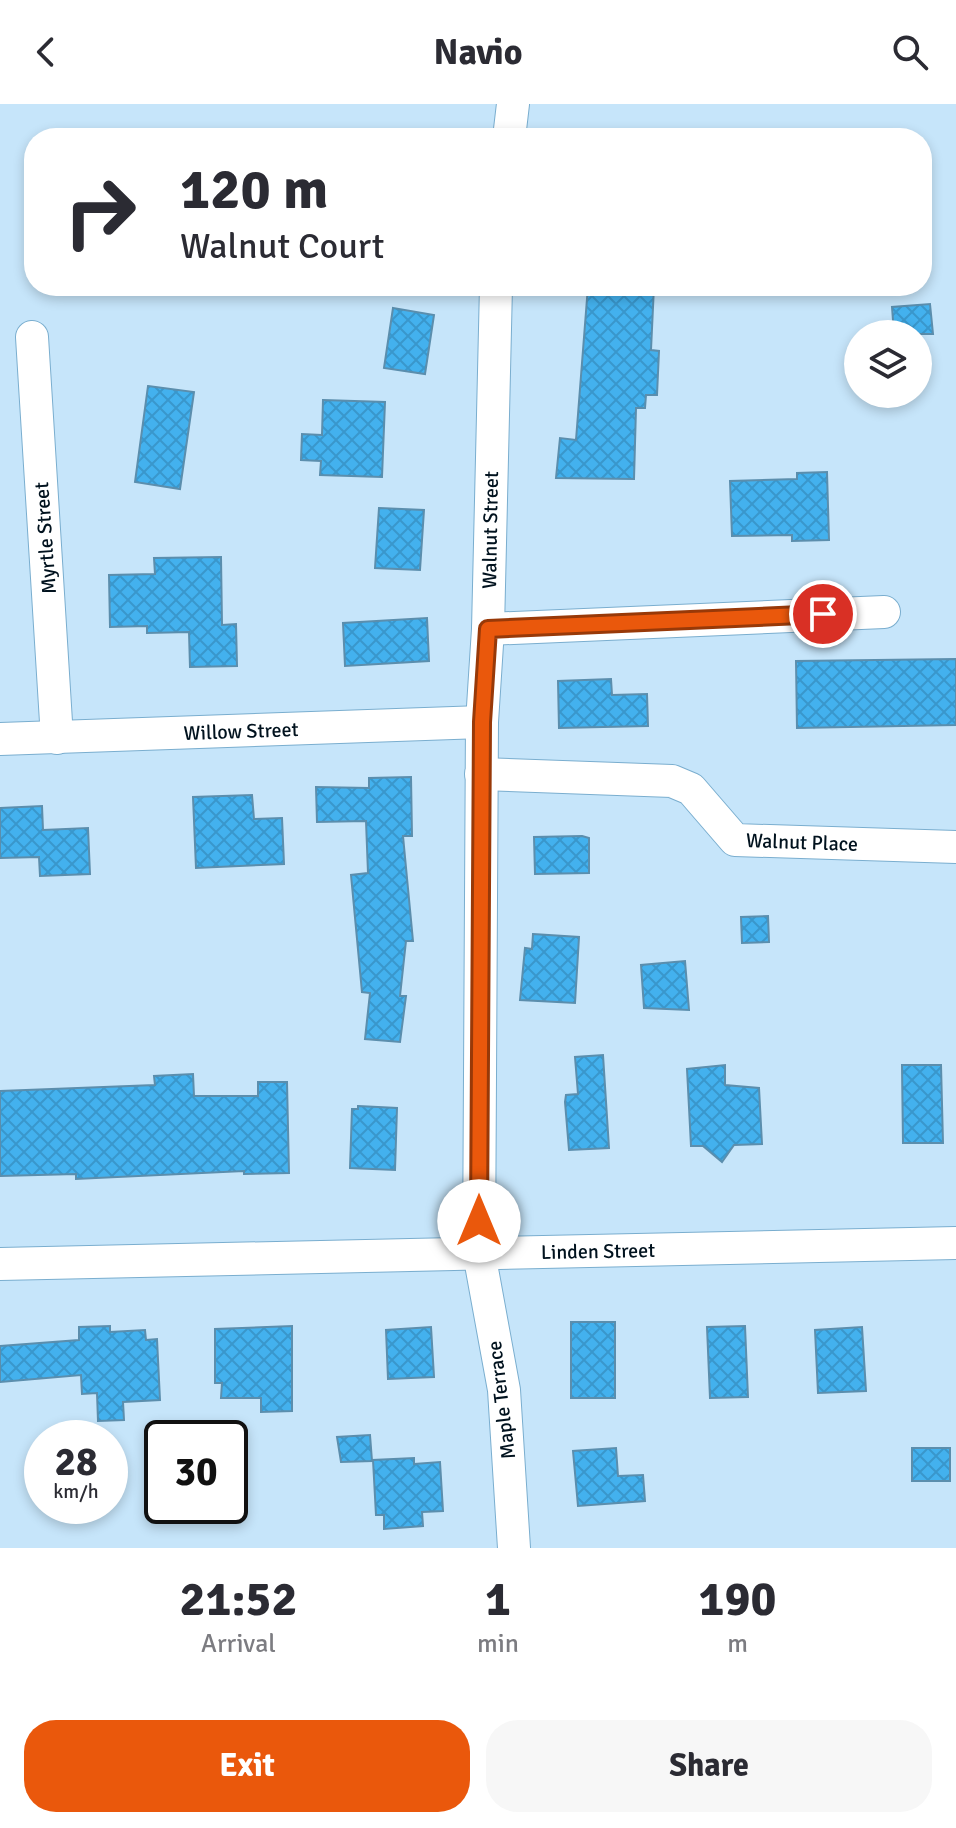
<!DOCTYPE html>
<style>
:root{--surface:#fff;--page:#f7f7f7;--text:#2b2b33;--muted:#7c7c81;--accent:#ea580c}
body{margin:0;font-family:Signika,sans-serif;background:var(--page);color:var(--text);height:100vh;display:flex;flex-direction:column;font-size:30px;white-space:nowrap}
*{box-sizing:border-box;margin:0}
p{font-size:26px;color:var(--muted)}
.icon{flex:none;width:44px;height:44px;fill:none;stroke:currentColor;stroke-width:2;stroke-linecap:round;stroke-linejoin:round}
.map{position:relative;height:1444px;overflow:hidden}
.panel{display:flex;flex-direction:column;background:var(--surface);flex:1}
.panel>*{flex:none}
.banner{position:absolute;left:24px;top:24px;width:908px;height:168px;border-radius:32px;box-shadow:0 4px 12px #0003;background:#fff;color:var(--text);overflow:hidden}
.tools{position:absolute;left:844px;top:216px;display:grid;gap:16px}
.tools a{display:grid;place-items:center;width:88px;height:88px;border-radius:50%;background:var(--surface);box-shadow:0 4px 12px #0003;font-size:40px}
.speed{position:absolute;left:24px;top:1316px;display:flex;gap:16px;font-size:40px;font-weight:700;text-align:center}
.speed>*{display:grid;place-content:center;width:104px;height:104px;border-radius:50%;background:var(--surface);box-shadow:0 4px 12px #0003;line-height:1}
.speed small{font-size:20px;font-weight:400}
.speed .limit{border:4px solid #111;border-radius:12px;background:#fff;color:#111}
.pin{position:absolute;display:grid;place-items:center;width:68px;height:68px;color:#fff;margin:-34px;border:4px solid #fff;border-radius:50%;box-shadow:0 2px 8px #0007}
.me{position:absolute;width:88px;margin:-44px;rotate:0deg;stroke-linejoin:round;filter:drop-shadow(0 0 6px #0008)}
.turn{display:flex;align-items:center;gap:28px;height:168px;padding:0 24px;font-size:36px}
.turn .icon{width:104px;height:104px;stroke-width:2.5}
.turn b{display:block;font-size:56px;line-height:68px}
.eta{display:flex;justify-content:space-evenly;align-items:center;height:136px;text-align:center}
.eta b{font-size:48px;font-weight:800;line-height:56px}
.cta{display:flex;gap:16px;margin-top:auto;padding:16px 24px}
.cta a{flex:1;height:92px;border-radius:32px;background:var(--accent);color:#fff;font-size:32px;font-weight:800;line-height:92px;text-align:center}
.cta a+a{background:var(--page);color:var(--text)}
header{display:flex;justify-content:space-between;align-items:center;height:104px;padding:0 24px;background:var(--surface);font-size:36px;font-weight:800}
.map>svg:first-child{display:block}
.building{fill:url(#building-cross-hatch);stroke:#5b8ead;stroke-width:2}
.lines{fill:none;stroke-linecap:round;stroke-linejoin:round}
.street-casing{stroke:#7aaecf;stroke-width:34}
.street{stroke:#fff;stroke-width:32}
.route-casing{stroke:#983908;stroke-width:20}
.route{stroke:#ea580c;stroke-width:14}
.labels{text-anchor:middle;stroke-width:6;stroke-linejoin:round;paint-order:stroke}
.street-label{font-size:20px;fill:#01121e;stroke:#fff}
</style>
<header><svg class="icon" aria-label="back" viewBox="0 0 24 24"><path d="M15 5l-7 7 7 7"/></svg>Navio<svg class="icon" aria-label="search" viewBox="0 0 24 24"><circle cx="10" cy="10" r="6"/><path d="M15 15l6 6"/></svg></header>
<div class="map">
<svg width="956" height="1444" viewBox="0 0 956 1444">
<defs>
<pattern id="building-cross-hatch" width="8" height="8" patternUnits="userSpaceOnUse" patternTransform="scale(2)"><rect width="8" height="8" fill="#43b1ee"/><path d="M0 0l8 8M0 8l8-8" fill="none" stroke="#3997cc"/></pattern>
</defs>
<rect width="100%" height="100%" fill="#c6e5fa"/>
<g class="building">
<path d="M588 182H654L651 246 659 247 657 291H646L645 304H636L634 375 556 374 560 334 576 336Z"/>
<path d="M930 200 933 230H894L892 203Z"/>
<path d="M393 204 434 211 425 270 384 264Z"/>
<path d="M148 282 194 288 180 385 135 378Z"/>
<path d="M323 296 385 298 382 373 320 371 321 357 301 356 302 330 322 331Z"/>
<path d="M827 368 829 436 792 437V431L732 432 730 377 797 375V369Z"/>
<path d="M379 404 424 406 420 466 375 464Z"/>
<path d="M221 453 222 521 236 520 237 562 190 563 189 528 147 529V522L110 523 109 471 155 470 154 454Z"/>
<path d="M427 514 429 557 345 562 343 519Z"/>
<path d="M956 555V621L797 624 796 557Z"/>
<path d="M611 575 612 591 647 590 648 622 559 624 558 577Z"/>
<path d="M411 673 412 732H403L413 837H406L400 892H406L400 938 365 935 370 889 362 888 351 771 368 769 366 717 317 718 316 683 369 684V674Z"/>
<path d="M252 691 254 715 282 714 284 760 196 764 193 693Z"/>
<path d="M42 702 43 726 88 724 90 770 40 772 39 753 0 754V704Z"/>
<path d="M582 732 589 734V769L535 770 534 733Z"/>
<path d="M768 812 769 838 742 839 741 813Z"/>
<path d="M533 830 579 833 575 899 520 896 525 844 532 845Z"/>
<path d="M685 857 689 906 644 904 641 861Z"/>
<path d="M603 951 609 1044 569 1046 565 998 566 991 578 990 575 953Z"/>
<path d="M725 961V981L759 984 762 1040 734 1041 722 1058 703 1042H691L687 965Z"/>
<path d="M902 961H941L943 1039H903Z"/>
<path d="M193 970 194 992H258V978H287L289 1069 244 1070V1067L76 1075V1070L0 1072V987L155 981 154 972Z"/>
<path d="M358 1002 397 1004 395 1066 350 1064 352 1005H358Z"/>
<rect x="571" y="1218" width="44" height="76"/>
<path d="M110 1222V1228L145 1226 146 1236 157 1235 160 1296 123 1298 124 1316 98 1317 97 1289 82 1290 81 1271 0 1278V1242L79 1236V1223Z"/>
<path d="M292 1222V1307L261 1308V1294H221L222 1279H215V1225Z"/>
<path d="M745 1222 748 1293 710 1294 707 1223Z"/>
<path d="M431 1223 434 1273 388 1275 386 1226Z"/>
<path d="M862 1223 866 1287 818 1289 815 1226Z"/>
<path d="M370 1331 372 1357 341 1358 337 1333Z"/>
<path d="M616 1344 618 1372 643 1371 645 1397 578 1402 573 1347Z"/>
<rect x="912" y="1344" width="38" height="33"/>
<path d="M414 1354V1360L440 1358 443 1407 422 1408 423 1422 384 1425V1411H376L373 1356Z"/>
</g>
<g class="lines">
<defs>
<g id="street">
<path d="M509 34 513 0"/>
<path d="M496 182 488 525 482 618 479 1149 504 1286 514 1444"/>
<path d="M32 233 57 634"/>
<path d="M488 525 884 508"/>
<path d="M0 635 482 618"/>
<path d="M481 670 672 677 691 685 735 736 956 743"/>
<path d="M0 1160 956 1139"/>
</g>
</defs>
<use href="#street" class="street-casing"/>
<use href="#street" class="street"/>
</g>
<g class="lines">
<defs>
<path id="route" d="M479 1117 482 618 488 525 823 510"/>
</defs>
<use href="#route" class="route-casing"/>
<use href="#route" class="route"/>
</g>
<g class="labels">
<g class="street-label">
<text transform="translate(490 426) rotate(-89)" y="7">Walnut Street</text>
<text transform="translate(45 434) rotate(-94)" y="7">Myrtle Street</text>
<text transform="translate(241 627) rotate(-2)" y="7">Willow Street</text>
<text transform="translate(802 738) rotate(2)" y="7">Walnut Place</text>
<text transform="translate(598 1147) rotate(-1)" y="7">Linden Street</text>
<text transform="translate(501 1296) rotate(-97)" y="7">Maple Terrace</text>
</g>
</g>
</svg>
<div class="tools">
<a><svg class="icon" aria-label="layers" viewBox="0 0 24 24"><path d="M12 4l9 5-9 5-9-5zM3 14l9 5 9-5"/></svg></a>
</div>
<div class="speed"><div>28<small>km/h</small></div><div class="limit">30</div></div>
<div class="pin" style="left:823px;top:510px;background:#d93025"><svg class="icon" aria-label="arrive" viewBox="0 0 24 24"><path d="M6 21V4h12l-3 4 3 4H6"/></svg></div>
<svg class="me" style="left:479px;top:1117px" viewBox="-20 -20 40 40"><circle r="19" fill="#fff"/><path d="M0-13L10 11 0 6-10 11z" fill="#ea580c"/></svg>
<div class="banner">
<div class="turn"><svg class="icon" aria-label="right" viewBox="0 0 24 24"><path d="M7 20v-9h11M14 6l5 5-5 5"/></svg><div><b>120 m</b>Walnut Court</div></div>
</div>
</div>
<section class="panel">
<div class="eta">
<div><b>21:52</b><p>Arrival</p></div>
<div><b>1</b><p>min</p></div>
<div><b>190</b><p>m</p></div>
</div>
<div class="cta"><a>Exit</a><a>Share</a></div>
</section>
